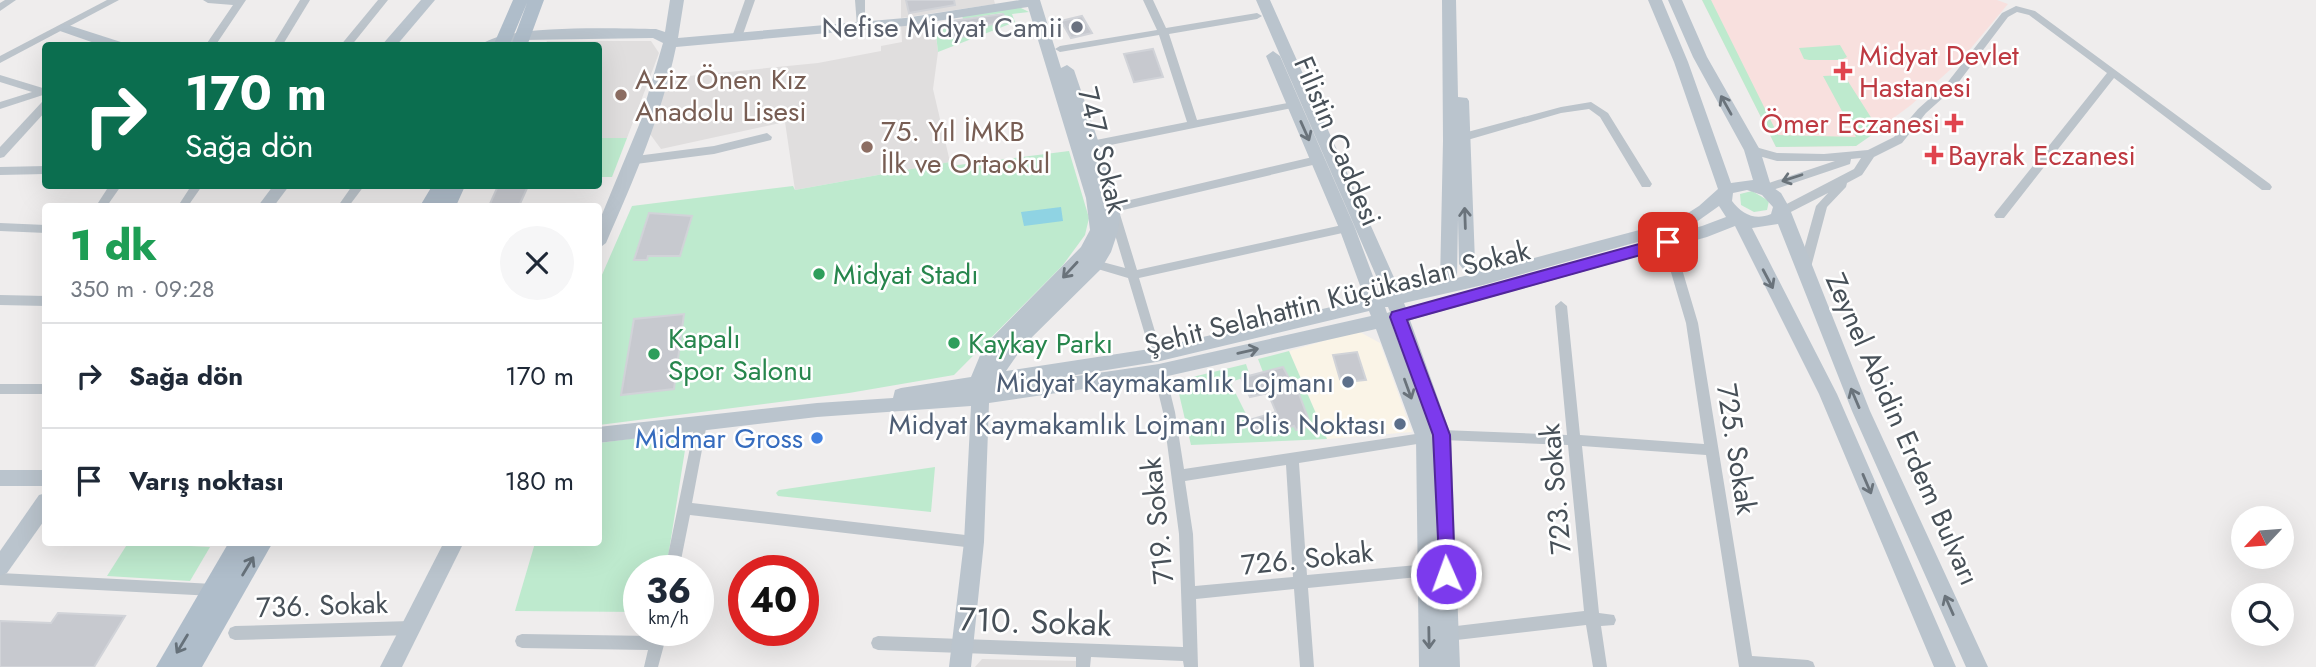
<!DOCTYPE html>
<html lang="tr">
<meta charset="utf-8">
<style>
:root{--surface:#fff;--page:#f6f6f7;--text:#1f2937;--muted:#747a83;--line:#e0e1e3}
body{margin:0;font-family:Jost,sans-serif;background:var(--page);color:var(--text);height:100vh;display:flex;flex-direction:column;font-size:26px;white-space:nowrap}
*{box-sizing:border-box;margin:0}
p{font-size:23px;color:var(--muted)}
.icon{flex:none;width:38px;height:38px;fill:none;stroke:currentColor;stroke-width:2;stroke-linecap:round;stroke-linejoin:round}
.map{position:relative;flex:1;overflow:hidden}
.side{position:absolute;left:42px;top:203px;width:560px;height:343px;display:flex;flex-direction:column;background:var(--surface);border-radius:7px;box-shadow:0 7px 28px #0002}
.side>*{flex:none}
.top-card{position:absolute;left:42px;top:42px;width:560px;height:147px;border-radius:7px;box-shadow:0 7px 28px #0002;background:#0b6e4f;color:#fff;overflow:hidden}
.needle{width:46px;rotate:244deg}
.controls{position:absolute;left:2231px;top:506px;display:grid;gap:14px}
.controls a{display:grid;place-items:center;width:63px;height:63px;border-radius:50%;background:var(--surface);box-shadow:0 7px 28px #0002;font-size:35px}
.speed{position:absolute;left:623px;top:555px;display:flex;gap:14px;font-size:35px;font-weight:700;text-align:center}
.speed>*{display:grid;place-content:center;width:91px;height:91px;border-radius:50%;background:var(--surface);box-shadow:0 7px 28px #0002;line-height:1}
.speed small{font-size:18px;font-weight:400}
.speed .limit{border:10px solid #d22;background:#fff;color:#111}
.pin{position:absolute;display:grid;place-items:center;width:60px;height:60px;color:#fff;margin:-30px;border-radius:14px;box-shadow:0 4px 10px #0006}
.me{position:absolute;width:77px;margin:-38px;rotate:358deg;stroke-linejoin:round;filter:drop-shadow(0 0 5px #0008)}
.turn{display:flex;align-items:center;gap:24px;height:147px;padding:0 28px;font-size:32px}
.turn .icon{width:91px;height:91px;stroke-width:2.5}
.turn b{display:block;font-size:49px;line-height:60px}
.round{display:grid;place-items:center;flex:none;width:74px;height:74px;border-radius:37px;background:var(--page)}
.head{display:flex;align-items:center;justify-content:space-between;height:119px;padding:0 28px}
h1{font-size:42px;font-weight:800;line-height:52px;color:#1e9e55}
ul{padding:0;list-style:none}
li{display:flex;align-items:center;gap:21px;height:105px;padding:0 28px;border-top:2px solid var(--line)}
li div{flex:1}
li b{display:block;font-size:26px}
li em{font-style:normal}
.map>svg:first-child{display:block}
.commercial{fill:#faf4e7}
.education{fill:#e0dede}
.medical{fill:#f8e0de}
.green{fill:#beeace}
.water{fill:#8fd3e3}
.building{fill:#c7c9cf;stroke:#d1d3d8;stroke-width:2}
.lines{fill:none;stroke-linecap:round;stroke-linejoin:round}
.street{fill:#bcc4cb;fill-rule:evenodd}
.secondary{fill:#bac4cd;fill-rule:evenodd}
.primary{fill:#afbdca;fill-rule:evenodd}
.oneway{stroke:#6a737b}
.oneway2{stroke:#6a737a}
.oneway3{stroke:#66717a}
.route{fill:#7c3aed;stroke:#51269a;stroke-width:2}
.worship-dot{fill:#6b7280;stroke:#fff;stroke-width:2.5}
.health-dot{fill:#e0444e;stroke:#fff;stroke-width:2.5}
.education-dot{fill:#8d6e63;stroke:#fff;stroke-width:2.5}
.leisure-dot{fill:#2e9e5b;stroke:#fff;stroke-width:2.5}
.service-dot{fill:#5c6f8a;stroke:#fff;stroke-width:2.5}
.shop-dot{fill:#3f7fe0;stroke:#fff;stroke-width:2.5}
.labels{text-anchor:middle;stroke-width:5;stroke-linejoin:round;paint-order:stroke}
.worship-label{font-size:28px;fill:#5b616d;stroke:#fff;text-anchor:end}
.health-label{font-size:28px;fill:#be3a42;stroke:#fff;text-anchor:start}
.education-label{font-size:28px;fill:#785e54;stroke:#fff;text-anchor:start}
.street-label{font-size:28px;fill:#475058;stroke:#fff}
.leisure-label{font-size:28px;fill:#27864d;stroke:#fff;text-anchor:start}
.service-label{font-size:28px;fill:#4e5e75;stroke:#fff;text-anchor:end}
.shop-label{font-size:28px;fill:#366cbe;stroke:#fff;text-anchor:end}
.near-street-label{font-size:33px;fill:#475058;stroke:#fff}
</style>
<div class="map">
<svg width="2316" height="667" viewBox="0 0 2316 667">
<rect width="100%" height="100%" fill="#efeded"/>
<path class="commercial" d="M1358 331 1380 343 1412 432 1327 439 1289 351Z"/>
<g class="education">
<path d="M901 0H994L995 4 901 18Z"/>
<path d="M934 20 938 52 933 89 950 162 795 190 785 122 661 149 650 134 668 78 818 63 881 51V46L902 42 901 25Z"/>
<path d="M547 41H651L659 53 627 138H599L598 46 545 45Z"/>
<path d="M982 659 1081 661 1080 667H975Z"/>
</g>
<path class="medical" d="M1702 0H1997L2008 4 1961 60 1911 105 1856 146 1776 147Z"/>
<g class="green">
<path d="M1702 0H1711L1778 135 1856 137 1823 76 1844 75 1879 130 1856 146 1776 147Z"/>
<path d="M1019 7 1029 12 1012 14 1015 22 938 52 936 34 942 33V28L952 27 954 37 983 33 981 26 1006 23 1007 19 1002 13 963 19 962 16Z"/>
<path d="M1840 45 1847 57 1841 60H1809L1804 59 1799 48Z"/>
<path d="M599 138H627L612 177H599Z"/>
<path d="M1069 151 1089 218 1085 235 1063 265 954 375 849 393 599 425 598 284 632 206 793 186 795 190 950 162V166Z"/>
<path d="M1752 191 1769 201 1767 210 1754 212 1741 205 1740 194Z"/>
<path d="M1289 351 1327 439 1191 445 1176 381 1246 364 1250 376 1230 382 1255 432 1283 424 1285 428 1294 426 1296 430 1311 427 1296 386 1263 372 1258 359Z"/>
<path d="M688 431 666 570H639V612L515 611 535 543 598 542 599 443Z"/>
<path d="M935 467 931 512 778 496 776 493 779 490Z"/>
<path d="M128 543H130L210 547 190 581 107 576Z"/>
</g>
<path class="water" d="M1061 207 1063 221 1024 226 1021 212Z"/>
<g class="building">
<path d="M906 0H954L955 5 909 13Z"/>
<path d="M1003 14 1008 22 981 26V29L969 31 970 36 954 37 951 21Z"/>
<path d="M1082 16 1092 33 1071 38 1061 21Z"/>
<path d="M1153 49 1163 77 1134 82 1124 54Z"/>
<path d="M498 186H528L519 206H489Z"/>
<path d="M649 213 692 216 680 256H648L647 260H634Z"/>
<path d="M684 314 674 389 621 395 634 319Z"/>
<path d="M1357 352 1366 380 1347 382 1346 378 1340 379 1333 355Z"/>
<path d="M1283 367 1293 386H1296L1311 426 1296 430 1294 426 1285 428 1283 424 1255 432 1249 420 1276 412 1268 393 1250 397 1241 378Z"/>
<path d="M58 613 125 616 94 667H0V621L51 623Z"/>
</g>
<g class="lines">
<g class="street">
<path d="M5 0H16L0 11V3Z"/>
<path d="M107 0H119L0 63V56Z"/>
<path d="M203 0H246L215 46H205L233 5 208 3Z"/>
<path d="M300 0H310L282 46H272Z"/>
<path d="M378 0H388L351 46H340Z"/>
<path d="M745 0H755L742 37 737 40 732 37Z"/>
<path d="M855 0H865V28H859L857 26Z"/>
<path d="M1143 0H1153L1166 28 1257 13 1262 16 1257 19 1169 34 1197 120 1293 102 1297 103 1298 105 1297 107 1091 149 1087 148 1086 145 1087 142 1091 141 1187 122 1159 35 1060 52 1055 49 1060 46 1157 30Z"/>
<path d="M2016 6 2035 11 2270 184 2272 187 2270 190H2262L2114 78 2004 218H1996L1994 215 1996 212 2107 73 2029 15 2017 12 2008 17 1955 87 1926 113 1902 143 1874 157 1862 175 1847 183 1846 187 1827 207 1810 271 1804 275 1800 274 1798 271 1816 206 1828 193 1785 215 1781 216 1775 212 1777 209 1854 169 1861 158 1851 159 1850 164 1764 193 1758 189 1760 186 1835 161H1777L1748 153 1747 150 1748 147 1752 146 1777 153 1824 154 1868 150 1894 137 1918 109 1947 83 2002 13Z"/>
<path d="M0 75 46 89V96L43 95 0 109V102L32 92 0 82Z"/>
<path d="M46 101V111L4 157 0 158V147L42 102Z"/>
<path d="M1591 102 1608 113 1652 184 1650 187H1642L1600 117 1589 109 1561 113 1464 141 1459 137 1460 134 1561 107Z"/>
<path d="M767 133 772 137 771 140 714 154 636 164 631 160 636 156 714 146Z"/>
<path d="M1317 156 1321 157 1322 160 1321 163 1119 211 1137 270 1347 224 1353 228 1347 232 1139 278 1162 355 1160 358H1152L1128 278 1091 267 1089 264 1095 260 1125 268 1107 208 1109 205Z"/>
<path d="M46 166V174L0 175V167Z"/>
<path d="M109 186H121L107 206H96Z"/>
<path d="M191 186H202L188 206H178Z"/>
<path d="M352 186H364L349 206H338Z"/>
<path d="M0 223 46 225V233L0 231Z"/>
<path d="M1668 238 1674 242 1698 323 1752 656 1808 660 1813 662 1815 667H1739L1706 455 1582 446 1599 613 1614 615 1616 620 1614 625 1601 626 1607 667H1593L1586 625 1448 641 1443 639 1441 634 1443 629 1448 627 1584 611 1568 445 1442 440 1299 463 1307 575 1428 564 1433 566 1435 570 1433 574 1428 576 1308 588 1314 667H1300L1294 589 1196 599 1198 667H1184L1183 661 1091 657 1090 667H1076V657L878 650 873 648 871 643 873 638 878 636 1183 647 1179 534 1163 412 1153 371 1155 367H1163L1165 371 1175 412 1184 469 1442 430 1567 435 1555 306 1561 301 1567 306 1580 435 1704 444 1686 323 1662 242ZM1286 465 1293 577 1195 586 1193 534 1185 481Z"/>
<path d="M0 295 46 296V306L0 305Z"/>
<rect x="0" y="384" width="46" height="10"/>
<path d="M701 418 706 419 707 423 692 503 974 536 979 538 981 542 979 546 974 548 690 515 679 570H665L695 423 696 419Z"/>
<path d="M0 573 214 584 219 585 221 590 219 595 214 596 0 585Z"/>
<path d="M411 621 416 623 418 628 416 633 411 635 235 640 230 638 228 633 230 628 235 626Z"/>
<path d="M654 630H668L658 667H644L648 650 522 648 517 646 515 641 517 636 522 634 652 636Z"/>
</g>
<g class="secondary">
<path d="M421 0H435L396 46H381Z"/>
<path d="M670 0H684L678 38 905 18 1020 0H1040L1061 68 1067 65 1074 70 1121 208 1118 231 1111 252 1101 269 1024 345 1006 371 1156 348 1365 299 1339 228 1266 56 1273 51 1280 56 1355 228 1380 295 1384 294 1256 0H1270L1400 291 1440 282 1443 141 1442 0H1456L1458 97 1467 98 1469 101 1475 262 1485 271 1677 220 1699 206 1718 189 1674 62 1648 0H1662L1688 62 1731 183 1753 180 1744 150 1693 57 1668 0H1682L1707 57 1760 150 1771 186 1781 193 1789 207 1870 411 1988 667H1966L1852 411 1778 224 1752 228 1837 394 1956 667H1934L1819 394 1735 226 1707 237 1410 320 1451 435 1460 667H1419L1416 438 1376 329 1159 378 989 403 984 542 971 667H949L964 542 971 406 817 417 598 443V427L817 403 893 398 895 390 901 388 971 377 984 346 1081 247 1090 230 1086 198 1028 7 905 26 676 47C662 115 634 179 606 243L598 249V224L639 125 663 43 653 38 523 40 500 46H480C504 23 620 29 656 29L665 32ZM1747 190 1762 195 1773 207 1771 214C1755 221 1742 214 1732 201L1733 193ZM1719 206 1726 217 1702 226 1406 308 1404 303 1483 285 1688 228ZM1458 219 1459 264 1468 275 1457 278ZM1385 307H1388L1390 312 1387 313ZM1369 311 1371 316 1159 364 1002 387 1156 362ZM1394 324 1427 418 1392 325Z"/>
<path d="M65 24 124 43 126 46H103L60 31V25Z"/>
<path d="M273 186H289L274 206H258Z"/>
<rect x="0" y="470" width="46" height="16"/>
<path d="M46 493V518L7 573 0 576V551L39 495Z"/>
<path d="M444 542H464L402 667H380Z"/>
</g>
<g class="primary">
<path d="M513 0H544L527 46H511L527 3 509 46H493Z"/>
<path d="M432 186H465L456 206H438L440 202 438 206H420Z"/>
<path d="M229 542H273L202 667H156Z"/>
</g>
</g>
<defs><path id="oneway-shaft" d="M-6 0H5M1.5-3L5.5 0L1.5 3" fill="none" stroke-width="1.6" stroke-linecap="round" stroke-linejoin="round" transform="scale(1.75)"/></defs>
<g class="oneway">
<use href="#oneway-shaft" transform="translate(1726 105) rotate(-119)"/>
<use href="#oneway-shaft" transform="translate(1305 131) rotate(66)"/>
<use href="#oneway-shaft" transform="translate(1465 218) rotate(-92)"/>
<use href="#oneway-shaft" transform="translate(1070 270) rotate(133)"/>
<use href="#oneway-shaft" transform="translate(1768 279) rotate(62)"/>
<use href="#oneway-shaft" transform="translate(1248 351) rotate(-13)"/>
<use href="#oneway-shaft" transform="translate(1408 389) rotate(70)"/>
<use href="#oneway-shaft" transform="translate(1855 398) rotate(-113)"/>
<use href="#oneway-shaft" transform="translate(1867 484) rotate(67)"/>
<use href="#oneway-shaft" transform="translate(1949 605) rotate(-114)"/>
<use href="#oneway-shaft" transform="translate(1429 638) rotate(89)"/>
</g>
<use class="oneway2" href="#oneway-shaft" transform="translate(1792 178) rotate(162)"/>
<g class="oneway3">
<use href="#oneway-shaft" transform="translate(248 566) rotate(-59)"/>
<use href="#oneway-shaft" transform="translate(182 644) rotate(121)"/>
</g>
<path class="route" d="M1668 236 1675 242 1673 246 1407 320 1450 435 1455 574 1453 580H1440L1433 435 1390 317 1392 312Z"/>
<circle class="worship-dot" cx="1077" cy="27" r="7"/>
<g class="health-dot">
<path d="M1839.5 60.5h7v7h7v7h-7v7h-7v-7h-7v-7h7z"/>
<path d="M1950.5 112.5h7v7h7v7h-7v7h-7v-7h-7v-7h7z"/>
<path d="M1930.5 144.5h7v7h7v7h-7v7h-7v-7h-7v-7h7z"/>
</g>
<g class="education-dot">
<circle cx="621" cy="95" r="7"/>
<circle cx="867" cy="147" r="7"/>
</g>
<g class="leisure-dot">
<circle cx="819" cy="274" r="7"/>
<circle cx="954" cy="343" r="7"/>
<circle cx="654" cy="354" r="7"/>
</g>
<g class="service-dot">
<circle cx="1348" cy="382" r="7"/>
<circle cx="1400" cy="424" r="7"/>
</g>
<circle class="shop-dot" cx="817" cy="438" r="7"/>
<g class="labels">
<g class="worship-label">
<text x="1063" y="37">Nefise Midyat Camii</text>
</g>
<g class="health-label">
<text x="1859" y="65">Midyat Devlet<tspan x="1859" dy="32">Hastanesi</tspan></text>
<text x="1940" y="133" text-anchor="end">Ömer Eczanesi</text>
<text x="1948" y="165">Bayrak Eczanesi</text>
</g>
<g class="education-label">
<text x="635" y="89">Aziz Önen Kız<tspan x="635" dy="32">Anadolu Lisesi</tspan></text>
<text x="881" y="141">75. Yıl İMKB<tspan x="881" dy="32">İlk ve Ortaokul</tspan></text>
</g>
<g class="street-label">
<text transform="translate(1338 141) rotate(67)" y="10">Filistin Caddesi</text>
<text transform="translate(1103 150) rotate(76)" y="10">747. Sokak</text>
<text transform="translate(1337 297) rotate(-14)" y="10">Şehit Selahattin Küçükaslan Sokak</text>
<text transform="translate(1903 429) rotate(66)" y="10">Zeynel Abidin Erdem Bulvarı</text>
<text transform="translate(1737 449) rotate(81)" y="10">725. Sokak</text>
<text transform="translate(1555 489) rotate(-95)" y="10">723. Sokak</text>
<text transform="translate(1157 521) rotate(-96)" y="10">719. Sokak</text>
<text transform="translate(1307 558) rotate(-6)" y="10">726. Sokak</text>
<text transform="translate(322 605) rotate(-2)" y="10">736. Sokak</text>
</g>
<g class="leisure-label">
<text x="833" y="284">Midyat Stadı</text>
<text x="668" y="348">Kapalı<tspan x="668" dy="32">Spor Salonu</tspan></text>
<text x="968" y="353">Kaykay Parkı</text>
</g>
<g class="service-label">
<text x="1334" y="392">Midyat Kaymakamlık Lojmanı</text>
<text x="1386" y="434">Midyat Kaymakamlık Lojmanı Polis Noktası</text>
</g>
<g class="shop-label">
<text x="803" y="448">Midmar Gross</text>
</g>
<g class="near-street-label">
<text transform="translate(1035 621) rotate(2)" y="12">710. Sokak</text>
</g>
</g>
</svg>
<div class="controls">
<a><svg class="needle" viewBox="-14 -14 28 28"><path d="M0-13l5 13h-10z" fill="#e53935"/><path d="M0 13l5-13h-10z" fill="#747a83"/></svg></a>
<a><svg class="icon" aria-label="search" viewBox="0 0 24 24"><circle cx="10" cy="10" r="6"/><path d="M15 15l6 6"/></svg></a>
</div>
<div class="speed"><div>36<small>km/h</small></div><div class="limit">40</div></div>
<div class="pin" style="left:1668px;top:242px;background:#d93025"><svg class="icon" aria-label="arrive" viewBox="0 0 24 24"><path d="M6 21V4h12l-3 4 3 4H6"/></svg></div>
<svg class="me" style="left:1446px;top:574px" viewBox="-20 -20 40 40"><circle r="17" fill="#7c3aed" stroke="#fff" stroke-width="3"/><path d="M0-11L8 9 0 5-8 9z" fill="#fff"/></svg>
<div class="top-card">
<div class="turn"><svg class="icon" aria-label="right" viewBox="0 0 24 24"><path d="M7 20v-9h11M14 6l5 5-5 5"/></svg><div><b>170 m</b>Sağa dön</div></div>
</div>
<section class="side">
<div class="head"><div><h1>1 dk</h1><p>350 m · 09:28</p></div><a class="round"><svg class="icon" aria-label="close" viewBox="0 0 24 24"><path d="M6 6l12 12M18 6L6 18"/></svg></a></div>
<ul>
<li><svg class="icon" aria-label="right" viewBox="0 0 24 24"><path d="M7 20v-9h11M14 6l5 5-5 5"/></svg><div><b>Sağa dön</b></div><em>170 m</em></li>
<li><svg class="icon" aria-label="arrive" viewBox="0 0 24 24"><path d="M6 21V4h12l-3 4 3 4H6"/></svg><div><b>Varış noktası</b></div><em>180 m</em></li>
</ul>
</section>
</div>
